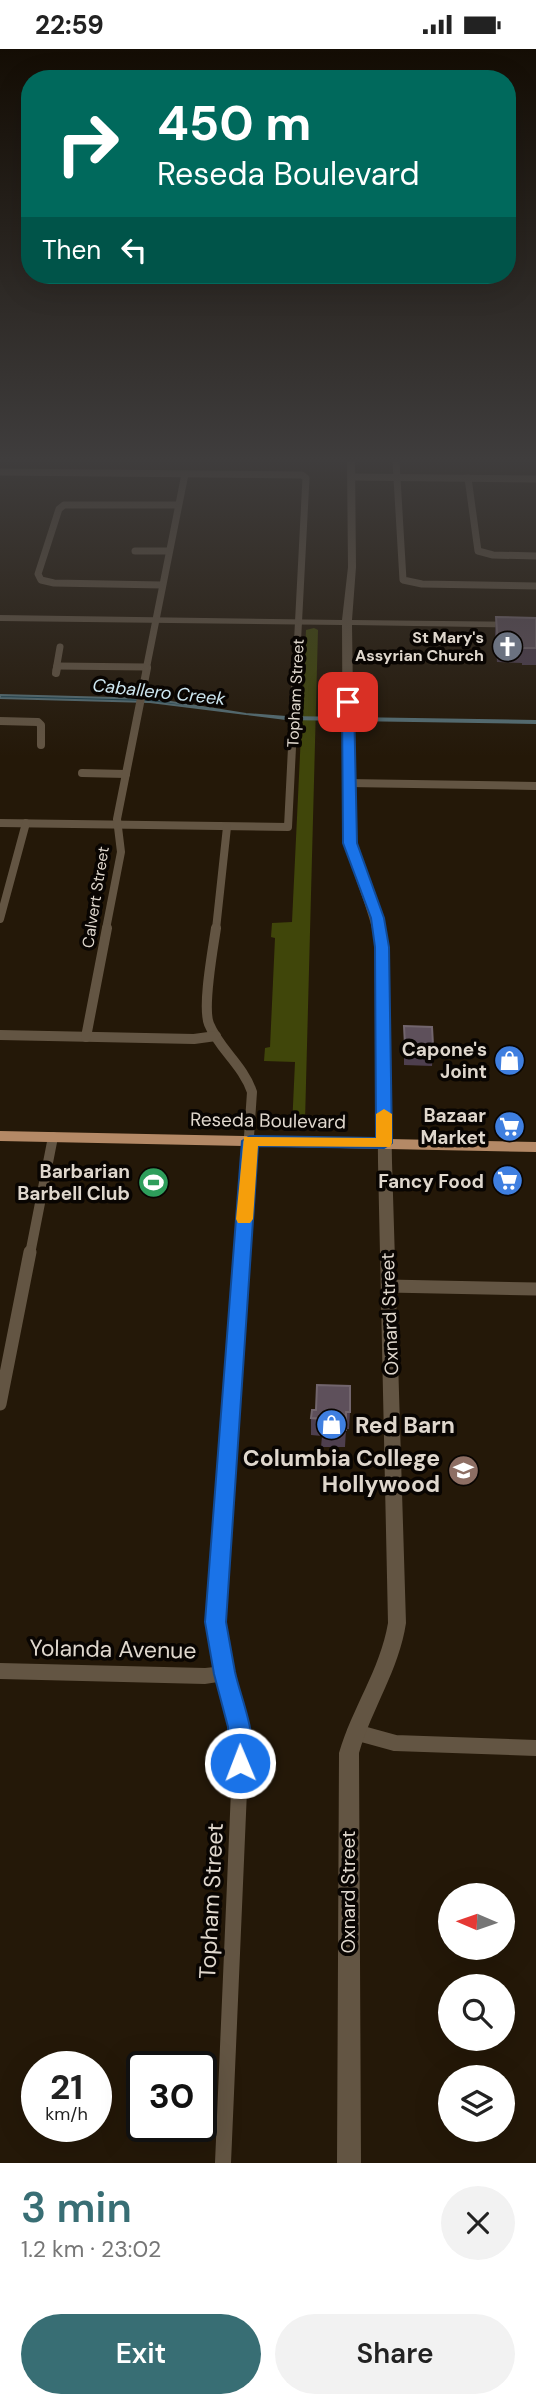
<!DOCTYPE html>
<meta charset="utf-8">
<style>
:root{--surface:#fff;--page:#f2f2f2;--text:#222;--muted:#767676;--accent:#386e74}
body{margin:0;font-family:"DM Sans",sans-serif;background:var(--page);color:var(--text);height:100vh;display:flex;flex-direction:column;font-size:26px;white-space:nowrap}
*{box-sizing:border-box;margin:0}
p{font-size:23px;color:var(--muted)}
.icon{flex:none;width:38px;height:38px;fill:none;stroke:currentColor;stroke-width:2;stroke-linecap:round;stroke-linejoin:round}
.map{position:relative;height:2114px;overflow:hidden}
.panel{display:flex;flex-direction:column;background:var(--surface);flex:1}
.panel>*{flex:none}
.hud{position:absolute;left:21px;top:21px;width:495px;height:214px;border-radius:28px;box-shadow:0 7px 28px #0002;background:#00695c;color:#fff;overflow:hidden}
.needle{width:46px;rotate:272deg}
.fabs{position:absolute;left:438px;top:1834px;display:grid;gap:14px}
.fabs a{display:grid;place-items:center;width:77px;height:77px;border-radius:50%;background:var(--surface);box-shadow:0 7px 28px #0002;font-size:35px}
.speed{position:absolute;left:21px;top:2002px;display:flex;gap:14px;font-size:35px;font-weight:700;text-align:center}
.speed>*{display:grid;place-content:center;width:91px;height:91px;border-radius:50%;background:var(--surface);box-shadow:0 7px 28px #0002;line-height:1}
.speed small{font-size:18px;font-weight:400}
.speed .limit{border:4px solid #111;border-radius:10px;background:#fff;color:#111}
.pin{position:absolute;display:grid;place-items:center;width:60px;height:60px;color:#fff;margin:-30px;border-radius:14px;box-shadow:0 4px 10px #0006}
.me{position:absolute;width:77px;margin:-38px;rotate:359deg;stroke-linejoin:round;filter:drop-shadow(0 0 5px #0008)}
.turn{display:flex;align-items:center;gap:24px;height:147px;padding:0 21px;font-size:32px}
.turn .icon{width:91px;height:91px;stroke-width:2.5}
.turn b{display:block;font-size:49px;line-height:60px}
.then{display:flex;align-items:center;height:66px;padding:0 21px;background:#0003;gap:14px;font-size:26px}
.round{display:grid;place-items:center;flex:none;width:74px;height:74px;border-radius:37px;background:var(--page)}
.summary{display:flex;align-items:center;justify-content:space-between;height:119px;padding:0 21px}
h1{font-size:42px;font-weight:600;line-height:52px;color:var(--accent)}
.cta{display:flex;gap:14px;margin-top:auto;padding:14px 21px}
.cta a{flex:1;height:80px;border-radius:42px;background:var(--accent);color:#fff;font-size:28px;font-weight:600;line-height:80px;text-align:center}
.cta a+a{background:var(--page);color:var(--text)}
.status{display:flex;justify-content:space-between;align-items:center;height:49px;padding:0 35px;background:var(--surface);direction:ltr}
.status svg{height:19px;fill:currentColor}
.map>svg:first-child{display:block}
.green{fill:#40460a}
.water{fill:#1c424f;stroke:#566f75;stroke-width:2}
.lines{fill:none;stroke-linecap:round;stroke-linejoin:round}
.street-far4{stroke:#635543;stroke-width:7}
.street-far3{stroke:#635543;stroke-width:8}
.street-far2{stroke:#635543;stroke-width:10}
.street-far1{stroke:#635543;stroke-width:13}
.street{stroke:#635543;stroke-width:16}
.secondary{fill:#635543;fill-rule:evenodd}
.primary{fill:#b48966;fill-rule:evenodd}
.wall{fill:#4e3f4e}
.building{fill:#5e505b;stroke:#72656d;stroke-width:2}
.route{fill:#1a73e8;stroke:#114b97;stroke-width:2}
.slow{fill:#f59e0b}
.labels{text-anchor:middle;stroke-width:7;stroke-linejoin:round;paint-order:stroke}
.far-poi-label{font-size:16px;font-weight:bold;fill:#dfd7cd;stroke:#090502;text-anchor:end}
.far-street-label{font-size:16px;fill:#dfd7cd;stroke:#090502}
.far-water-label{font-size:18px;font-style:italic;fill:#cee7f1;stroke:#090502}
.poi-label{font-size:19px;font-weight:bold;fill:#dfd7cd;stroke:#090502;text-anchor:end}
.street-label{font-size:19px;fill:#dfd7cd;stroke:#090502}
.near-poi-label{font-size:23px;font-weight:bold;fill:#dfd7cd;stroke:#090502;text-anchor:start}
.near-street-label{font-size:23px;fill:#dfd7cd;stroke:#090502}
</style>
<div class="status"><b>22:59</b><svg viewBox="0 0 49 12"><path d="M0 12V9h3v3zM5 12V6h3v6zM10 12V3h3v9zM15 12V0h3v12zM26 1h20v11H26zM47 4h2v5h-2z"/></svg></div>
<div class="map">
<svg width="536" height="2114" viewBox="0 0 536 2114">
<rect width="100%" height="100%" fill="#241808"/>
<path class="green" d="M314 579 318 581 305 1072 292 1078 295 1013 264 1012 265 999 270 998 275 889 271 888 272 874 292 873 306 581Z"/>
<path class="water" d="M0 646 152 650 246 665 286 668 536 672V674L286 670 150 653 0 649Z"/>
<g class="lines">
<g class="street-far4">
<path d="M396 412 403 531 422 535 536 537"/>
<path d="M0 423 302 426 306 429 296 621"/>
<path d="M351 428 536 430"/>
<path d="M468 429 478 502 493 506 536 507"/>
<path d="M135 502H169"/>
<path d="M162 536 54 534 41 531 38 525 59 460 64 456H178"/>
<path d="M57 617 147 618"/>
<path d="M56 621 60 598"/>
<path d="M146 621 185 425"/>
</g>
<g class="street-far3">
<path d="M56 624 57 619"/>
<path d="M0 672 38 673 41 676V696"/>
<path d="M82 724 126 725"/>
<path d="M348 734 536 737"/>
<path d="M0 774 288 778 296 619"/>
<path d="M0 870 26 774"/>
<path d="M106 880 121 803 117 770 147 619"/>
<path d="M216 880 227 778"/>
</g>
<g class="street-far2">
<path d="M216 879C213 900 202 958 209 975 219 1000 243 1016 252 1043L241 1205"/>
<path d="M0 986 194 990 216 987"/>
<path d="M86 988 107 879"/>
<path d="M30 1205 53 1088"/>
</g>
<g class="street-far1">
<path d="M388 1237 536 1240"/>
<path d="M0 1355 30 1203"/>
<path d="M223 1609 215 1573 241 1203"/>
</g>
<g class="street">
<path d="M222 1608 241 1695 223 2114"/>
<path d="M355 1683 395 1694 536 1699"/>
</g>
<g class="secondary">
<path d="M347 412H355L356 518 352 571 536 573V579L352 576 355 784C362 823 382 859 388 898L392 1113 406 1574C399 1621 372 1659 359 1704L361 2114H337L339 1704C352 1659 380 1621 388 1574L378 1113 376 898C370 859 350 823 343 784L342 576 0 572V566L342 571 348 518Z"/>
<path d="M0 1614 205 1619 224 1617 231 1619 234 1625 231 1631 205 1635 0 1630Z"/>
</g>
<path class="primary" d="M0 1082 536 1093V1103L0 1092Z"/>
</g>
<g class="wall">
<path d="M496 568 536 569V616H522V614L497 613 495 585Z"/>
<path d="M404 977 433 996 432 1017 404 1016Z"/>
<path d="M316 1361 350 1363 349 1380H346L345 1398H321L322 1387 311 1386V1369Z"/>
</g>
<g class="building">
<path d="M496 568 536 569V599H523V597L498 596Z"/>
<path d="M404 977 432 978 433 996H405Z"/>
<path d="M317 1336 350 1337V1363H346V1381H322V1370L311 1369 312 1361H316Z"/>
</g>
<linearGradient id="sky" x2="0" y2="1"><stop stop-color="#140d04"/><stop offset="0.58" stop-color="#3f3d3d"/><stop offset="1" stop-color="#3f3d3d" stop-opacity="0"/></linearGradient>
<rect width="536" height="708" fill="url(#sky)"/>
<path class="route" d="M348 649 354 653 357 794 384 869 389 898 392 1094 384 1099 258 1097 226 1573C229 1590 232 1606 235 1623 241 1651 261 1693 248 1721L240 1724 232 1721 228 1714V1678L214 1625 205 1573 242 1092 250 1087 376 1089 375 898 371 869 343 794 342 653Z"/>
<path class="slow" d="M384 1060 392 1065V1094L390 1098 258 1097 253 1170 250 1174H238L236 1170 244 1088 376 1089V1065Z"/>
<defs>
<symbol id="church-disc" viewBox="-11 -11 22 22"><circle r="9.5" fill="#6b7280" stroke="#090502"/><path d="M-1.2-6h2.4v3.5h3.3v2.4h-3.3V6h-2.4V-.1h-3.3v-2.4h3.3Z" fill="#fff"/></symbol>
<symbol id="shop-disc" viewBox="-11 -11 22 22"><circle r="9.5" fill="#3f7fe0" stroke="#090502"/><path d="M-5-2.5h2.3a2.7 3.5 0 0 1 5.4 0H5L5.5 6h-11ZM-1.5-2.5h3a1.5 2.3 0 0 0-3 0Z" fill="#fff"/></symbol>
<symbol id="supermarket-disc" viewBox="-11 -11 22 22"><circle r="9.5" fill="#3f7fe0" stroke="#090502"/><path d="M-6-5.5h2.5l.6 2H6L4.5 2H-2.5L-4.4-4H-6ZM-1.5 3.2a1.3 1.3 0 1 0 .1 0ZM3 3.2a1.3 1.3 0 1 0 .1 0Z" fill="#fff"/></symbol>
<symbol id="stadium-disc" viewBox="-11 -11 22 22"><circle r="9.5" fill="#2e9e5b" stroke="#090502"/><path d="M0-5a6.5 5 0 1 0 0 10a6.5 5 0 1 0 0-10ZM-3.5-1.8h7v3.6h-7Z" fill="#fff"/></symbol>
<symbol id="university-disc" viewBox="-11 -11 22 22"><circle r="9.5" fill="#8d6e63" stroke="#090502"/><path d="M0-5L7-2L0 1L-7-2ZM-4 1L0 2.5L4 1V4Q0 6-4 4Z" fill="#fff"/></symbol>
</defs>
<g fill-rule="evenodd">
<use href="#church-disc" x="490" y="580" width="35" height="35"/>
<use href="#shop-disc" x="492" y="994" width="35" height="35"/>
<use href="#supermarket-disc" x="492" y="1060" width="35" height="35"/>
<use href="#supermarket-disc" x="490" y="1114" width="35" height="35"/>
<use href="#stadium-disc" x="136" y="1116" width="35" height="35"/>
<use href="#shop-disc" x="314" y="1358" width="35" height="35"/>
<use href="#university-disc" x="446" y="1404" width="35" height="35"/>
</g>
<g class="labels">
<g class="far-poi-label">
<text x="484" y="594">St Mary's<tspan x="484" dy="18">Assyrian Church</tspan></text>
</g>
<g class="far-street-label">
<text transform="translate(295 644) rotate(-87)" y="6">Topham Street</text>
<text transform="translate(95 848) rotate(-81)" y="6">Calvert Street</text>
</g>
<g class="far-water-label">
<text transform="translate(159 643) rotate(6)" y="6">Caballero Creek</text>
</g>
<g class="poi-label">
<text x="487" y="1007">Capone's<tspan x="487" dy="22">Joint</tspan></text>
<text x="486" y="1073">Bazaar<tspan x="486" dy="22">Market</tspan></text>
<text x="130" y="1129">Barbarian<tspan x="130" dy="22">Barbell Club</tspan></text>
<text x="484" y="1139">Fancy Food</text>
</g>
<g class="street-label">
<text transform="translate(268 1071) rotate(1)" y="7">Reseda Boulevard</text>
<text transform="translate(389 1265) rotate(-92)" y="7">Oxnard Street</text>
<text transform="translate(348 1843) rotate(-90)" y="7">Oxnard Street</text>
</g>
<g class="near-poi-label">
<text x="355" y="1384">Red Barn</text>
<text x="440" y="1417" text-anchor="end">Columbia College<tspan x="440" dy="26">Hollywood</tspan></text>
</g>
<g class="near-street-label">
<text transform="translate(113 1600) rotate(1)" y="8">Yolanda Avenue</text>
<text transform="translate(211 1852) rotate(-87)" y="8">Topham Street</text>
</g>
</g>
</svg>
<div class="fabs">
<a><svg class="needle" viewBox="-14 -14 28 28"><path d="M0-13l5 13h-10z" fill="#e53935"/><path d="M0 13l5-13h-10z" fill="#767676"/></svg></a>
<a><svg class="icon" aria-label="search" viewBox="0 0 24 24"><circle cx="10" cy="10" r="6"/><path d="M15 15l6 6"/></svg></a>
<a><svg class="icon" aria-label="layers" viewBox="0 0 24 24"><path d="M12 4l9 5-9 5-9-5zM3 14l9 5 9-5"/></svg></a>
</div>
<div class="speed"><div>21<small>km/h</small></div><div class="limit">30</div></div>
<div class="pin" style="left:348px;top:653px;background:#d93025"><svg class="icon" aria-label="arrive" viewBox="0 0 24 24"><path d="M6 21V4h12l-3 4 3 4H6"/></svg></div>
<svg class="me" style="left:240px;top:1714px" viewBox="-20 -20 40 40"><circle r="17" fill="#1a73e8" stroke="#fff" stroke-width="3"/><path d="M0-11L8 9 0 5-8 9z" fill="#fff"/></svg>
<div class="hud">
<div class="turn"><svg class="icon" aria-label="right" viewBox="0 0 24 24"><path d="M7 20v-9h11M14 6l5 5-5 5"/></svg><div><b>450 m</b>Reseda Boulevard</div></div>
<div class="then">Then<svg class="icon" aria-label="left" viewBox="0 0 24 24"><path d="M17 20v-9H6M10 6l-5 5 5 5"/></svg></div>
</div>
</div>
<section class="panel">
<div class="summary"><div><h1>3 min</h1><p>1.2 km · 23:02</p></div><a class="round"><svg class="icon" aria-label="close" viewBox="0 0 24 24"><path d="M6 6l12 12M18 6L6 18"/></svg></a></div>
<div class="cta"><a>Exit</a><a>Share</a></div>
</section>
